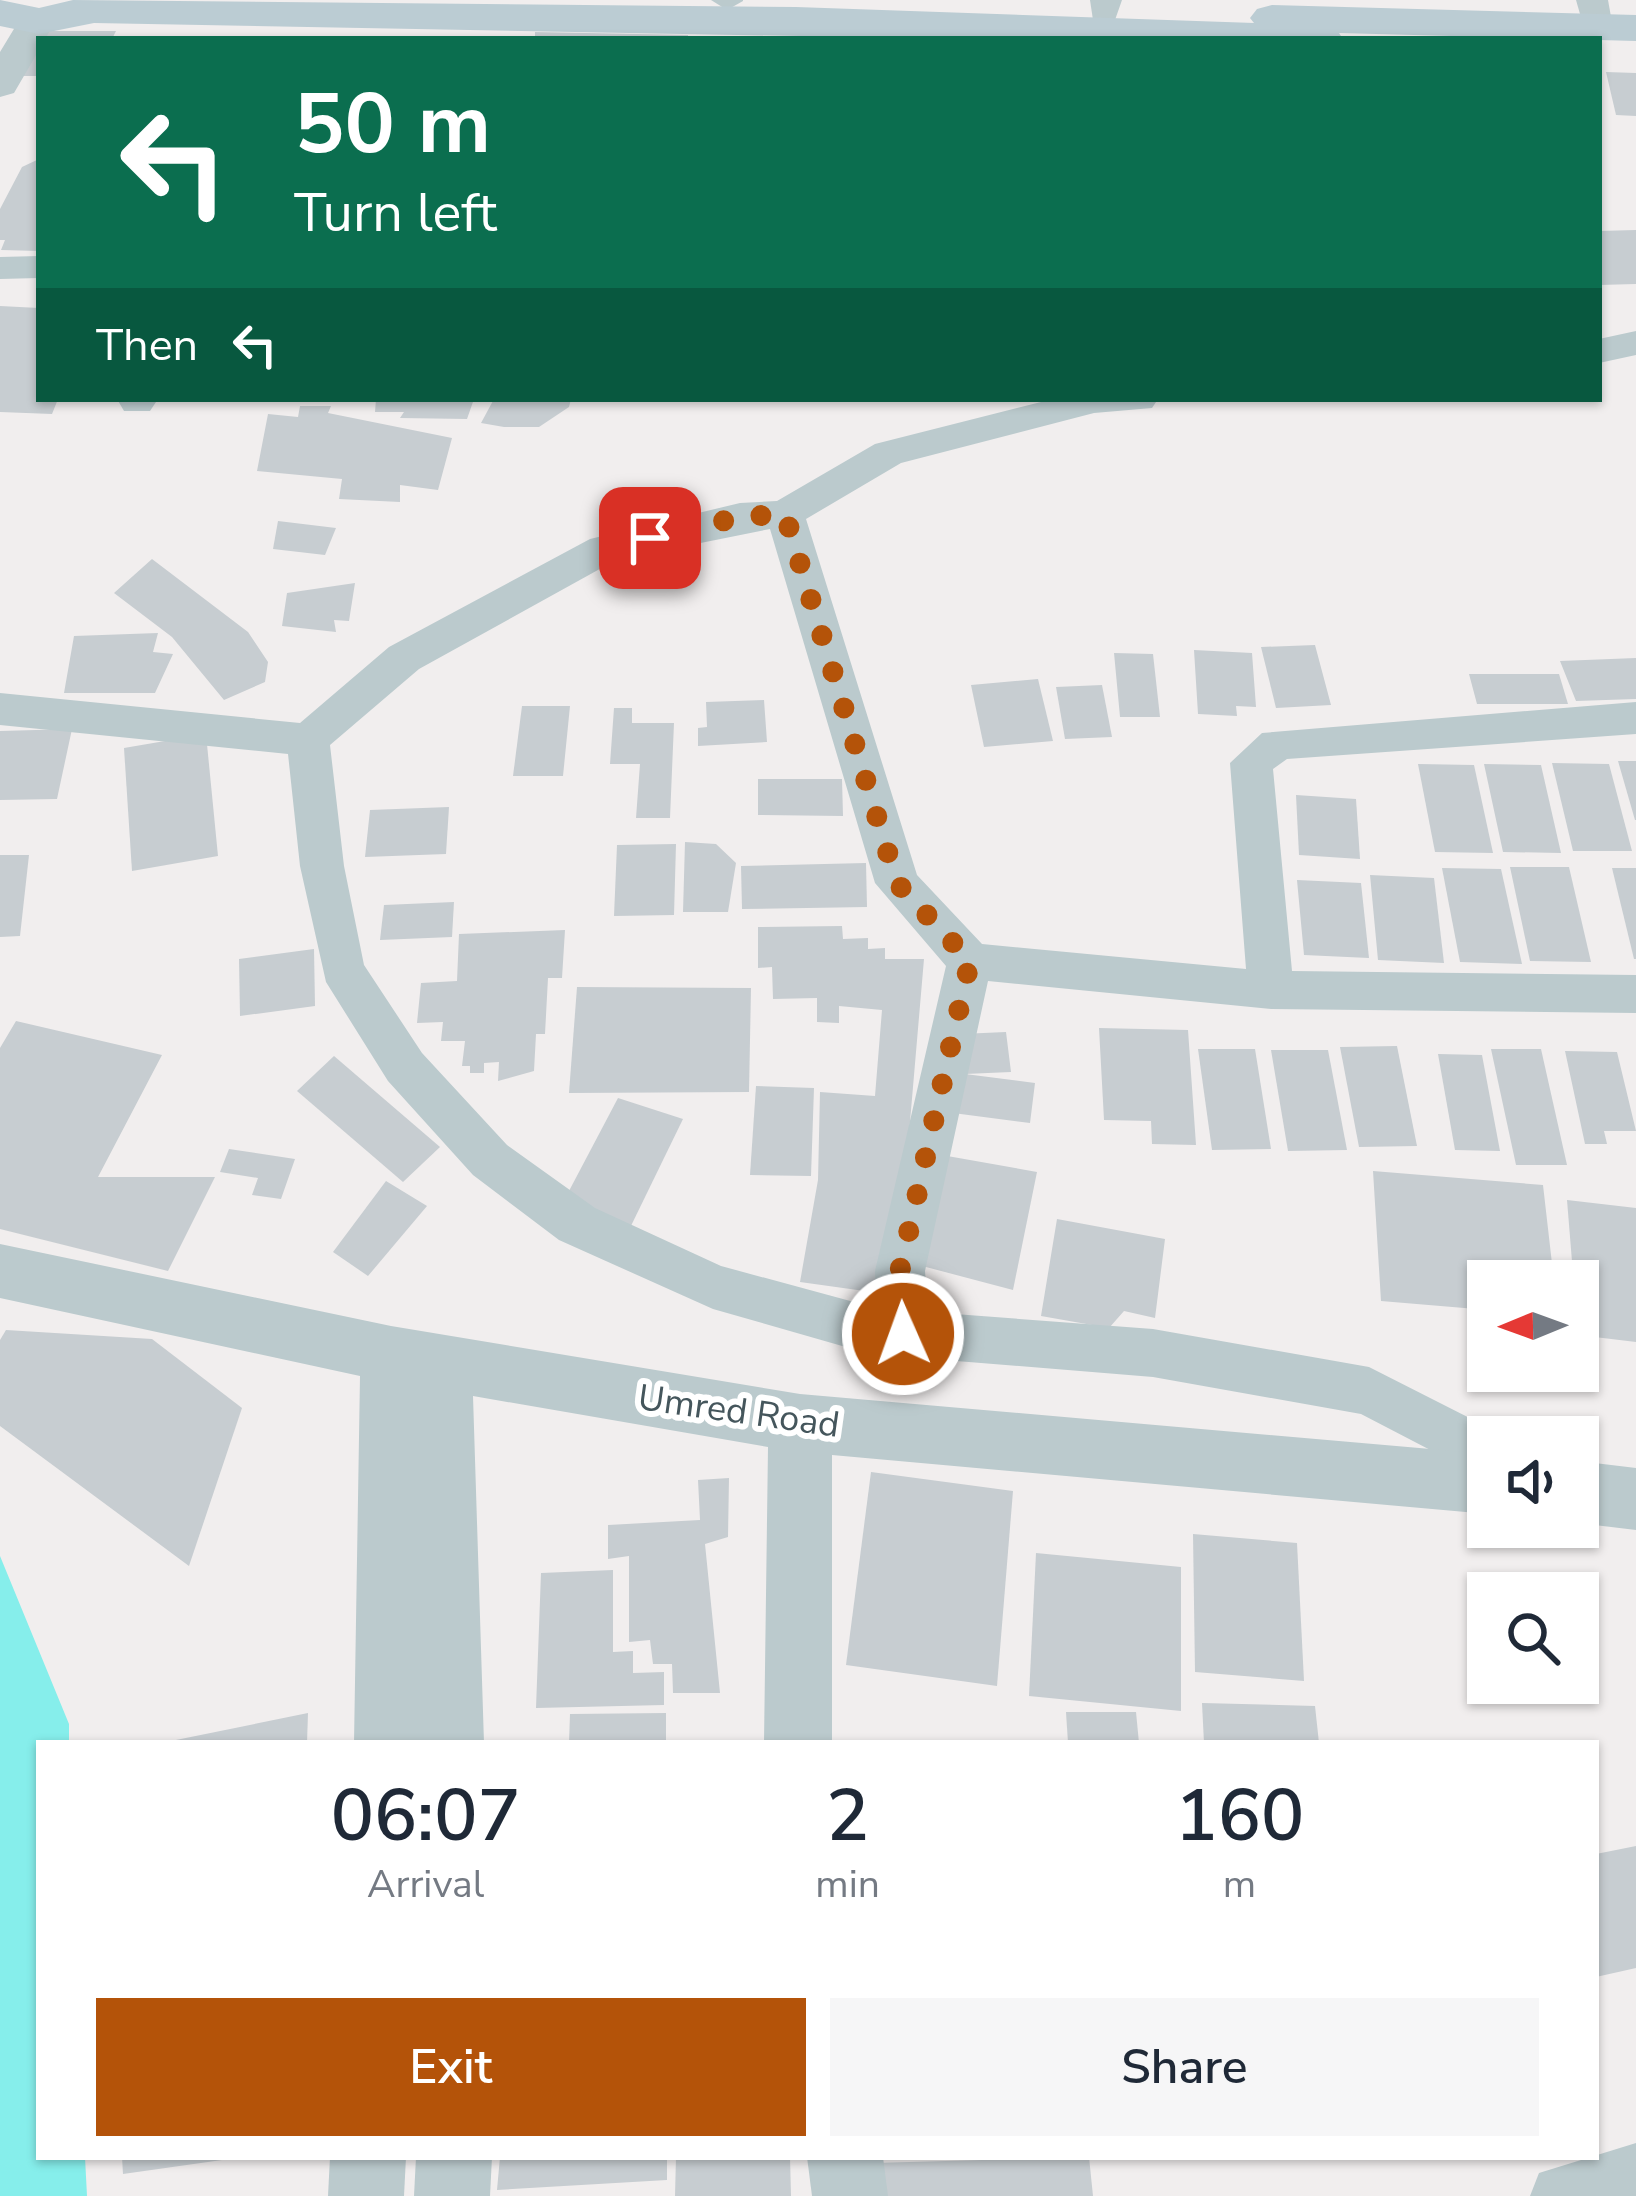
<!DOCTYPE html>
<style>
:root{--surface:#fff;--page:#f6f6f7;--text:#1f2937;--muted:#747a83;--accent:#b45309}
body{margin:0;font-family:"Nunito Sans",sans-serif;background:var(--page);color:var(--text);height:100vh;display:flex;flex-direction:column;font-size:45px;white-space:nowrap}
*{box-sizing:border-box;margin:0}
p{font-size:39px;color:var(--muted)}
.icon{flex:none;width:66px;height:66px;fill:none;stroke:currentColor;stroke-width:2;stroke-linecap:round;stroke-linejoin:round}
.map{position:relative;flex:1;overflow:hidden}
.details{position:absolute;left:36px;top:1740px;width:1563px;height:420px;display:flex;flex-direction:column;background:var(--surface);border-radius:0px;box-shadow:0 3px 9px #0004}
.details>*{flex:none}
.guide{position:absolute;left:36px;top:36px;width:1566px;height:366px;border-radius:0px;box-shadow:0 3px 9px #0004;background:#0b6e4f;color:#fff;overflow:hidden}
.needle{width:78px;rotate:269deg}
.tools{position:absolute;left:1467px;top:1260px;display:grid;gap:24px}
.tools a{display:grid;place-items:center;width:132px;height:132px;border-radius:0px;background:var(--surface);box-shadow:0 3px 9px #0004;font-size:60px}
.pin{position:absolute;display:grid;place-items:center;width:102px;height:102px;color:#fff;margin:-51px;border-radius:24px;box-shadow:0 6px 18px #0006}
.me{position:absolute;width:132px;margin:-66px;rotate:358deg;stroke-linejoin:round;filter:drop-shadow(0 0 9px #0008)}
.turn{display:flex;align-items:center;gap:42px;height:252px;padding:0 60px;font-size:54px}
.turn .icon{width:156px;height:156px;stroke-width:2.5}
.turn b{display:block;font-size:84px;line-height:102px}
.then{display:flex;align-items:center;height:114px;padding:0 60px;background:#0003;gap:24px;font-size:45px}
.eta{display:flex;justify-content:space-evenly;align-items:center;height:204px;text-align:center}
.eta b{font-size:72px;font-weight:600;line-height:84px}
.action{display:flex;gap:24px;margin-top:auto;padding:24px 60px}
.action a{flex:1;height:138px;border-radius:0px;background:var(--accent);color:#fff;font-size:48px;font-weight:600;line-height:138px;text-align:center}
.action a+a{background:var(--page);color:var(--text)}
.map>svg:first-child{display:block}
.water{fill:#86eeeb}
.building{fill:#c7cdd1}
.lines{fill:none;stroke-linecap:round;stroke-linejoin:round}
.minor{fill:#bbcacd;fill-rule:evenodd}
.tertiary{fill:#bbcacd;fill-rule:evenodd}
.secondary{fill:#bbccd3;fill-rule:evenodd}
.route{stroke:#b45309;stroke-width:21;stroke-dasharray:0 37.8}
.labels{text-anchor:middle;stroke-width:12;stroke-linejoin:round;paint-order:stroke}
.street-label{font-size:36px;fill:#45565c;stroke:#fff}
</style>
<div class="map">
<svg width="1636" height="2196" viewBox="0 0 1636 2196">
<rect width="100%" height="100%" fill="#f1eeee"/>
<path class="water" d="M0 1556 69 1724V1743H39V2157H85L87 2196H0Z"/>
<g class="building">
<path d="M37 31H116L112 39H39V76H16Z"/>
<path d="M535 32 688 35V39H535Z"/>
<path d="M1606 72 1636 73V116L1616 115Z"/>
<path d="M39 159V251L1 250 5 240H0V209L22 167Z"/>
<path d="M1636 230V284L1599 285V231Z"/>
<path d="M0 306 39 308V399H58L52 414 0 412Z"/>
<path d="M376 399H474L467 419 400 418 404 412H375Z"/>
<path d="M494 399H571L569 407 539 427H504L481 423Z"/>
<path d="M300 406H331L328 413 452 438 438 490 400 485V502L339 499 342 479 257 471 268 414 298 417Z"/>
<path d="M278 521 336 528 325 555 273 549Z"/>
<path d="M152 559 248 632 268 662 265 682 224 700 172 637 114 593Z"/>
<path d="M355 583 349 621 334 620 336 632 282 626 287 593Z"/>
<path d="M158 633 153 652 173 654 155 693H64L74 636Z"/>
<path d="M1315 645 1331 705 1276 708 1261 647Z"/>
<path d="M1194 650 1252 653 1256 707 1236 706 1237 716 1198 714Z"/>
<path d="M1114 653 1153 654 1160 717H1120Z"/>
<path d="M1636 658V699L1576 701 1560 661Z"/>
<path d="M1469 674H1559L1568 704H1477Z"/>
<path d="M1038 679 1053 741 984 747 971 685Z"/>
<path d="M1102 685 1112 737 1065 739 1056 687Z"/>
<path d="M764 700 767 742 698 746V728L707 727 706 702Z"/>
<path d="M522 706H570L563 776H513Z"/>
<path d="M614 708H632V723H674L670 818H636L640 764H610Z"/>
<path d="M72 729 57 799 0 800V731Z"/>
<path d="M206 734 218 856 132 871 124 748Z"/>
<path d="M1618 761H1636V820H1635Z"/>
<path d="M1552 763 1609 764 1632 851H1573Z"/>
<path d="M1418 764 1474 765 1493 853 1435 852Z"/>
<path d="M1484 764 1541 765 1561 853 1503 852Z"/>
<path d="M758 779H842L843 816 758 815Z"/>
<path d="M1296 795 1356 799 1360 859 1299 855Z"/>
<path d="M449 807 446 854 365 857 370 810Z"/>
<path d="M685 842 716 844 736 863 728 912H683Z"/>
<path d="M676 844 674 915 614 916 617 845Z"/>
<path d="M0 855H29L20 936 0 937Z"/>
<path d="M866 863 867 907 742 909 741 866Z"/>
<path d="M1510 867H1569L1591 962 1530 961Z"/>
<path d="M1442 868 1501 869 1522 964 1460 962Z"/>
<path d="M1612 868H1636V959H1634Z"/>
<path d="M1370 875 1434 878 1444 963 1378 960Z"/>
<path d="M1297 880 1361 883 1369 958 1304 955Z"/>
<path d="M454 902 452 937 380 940 384 905Z"/>
<path d="M842 926 843 939 868 938V949L885 948V959H924L908 1145 879 1293 800 1282 818 1180 820 1092 875 1096 882 1010 839 1006V1023L817 1022V998L773 999 772 967 758 968V927Z"/>
<path d="M565 930 562 978H548L545 1034H536L534 1071 498 1081 499 1062 484 1063V1073H470V1066H462L465 1041H441L443 1022 417 1023 421 983 457 981 459 934Z"/>
<path d="M314 949 315 1006 240 1016 239 959Z"/>
<path d="M577 987 751 988 749 1092 569 1093Z"/>
<path d="M16 1021 162 1055 98 1177H215L168 1271 0 1229V1048Z"/>
<path d="M1099 1028 1188 1030 1196 1145 1152 1144 1151 1121 1104 1120Z"/>
<path d="M1006 1032 1011 1072 965 1074 1035 1083 1030 1123 953 1113 961 1034Z"/>
<path d="M1397 1046 1417 1146 1359 1147 1340 1047Z"/>
<path d="M1198 1049H1255L1271 1149 1212 1150Z"/>
<path d="M1491 1049H1541L1567 1165H1516Z"/>
<path d="M1271 1050H1328L1347 1150 1288 1151Z"/>
<path d="M1565 1051 1617 1052 1636 1131H1604L1607 1144H1585Z"/>
<path d="M1438 1054 1482 1055 1500 1151 1455 1150Z"/>
<path d="M334 1056 440 1147 403 1182 297 1091Z"/>
<path d="M756 1086 814 1088 811 1176 750 1175Z"/>
<path d="M618 1098 683 1119 628 1232 560 1208Z"/>
<path d="M229 1149 295 1159 281 1199 252 1195 258 1178 220 1172Z"/>
<path d="M936 1154 1037 1172 1013 1290 907 1262Z"/>
<path d="M1373 1171 1543 1185 1554 1281H1488V1310L1381 1301Z"/>
<path d="M386 1181 427 1206 368 1276 333 1252Z"/>
<path d="M1567 1200 1636 1208V1342L1578 1335Z"/>
<path d="M1057 1219 1165 1239 1155 1318 1124 1311 1109 1328 1041 1316Z"/>
<path d="M6 1330 152 1339 242 1408 189 1566 0 1426V1340Z"/>
<path d="M871 1472 1013 1491 997 1686 846 1665Z"/>
<path d="M729 1478 728 1537 705 1544 720 1693H673L672 1664H653L650 1640 629 1642V1556L608 1559V1525L700 1520 698 1480Z"/>
<path d="M1193 1534 1297 1543 1304 1681 1195 1672Z"/>
<path d="M1036 1553 1181 1567V1711L1029 1696Z"/>
<path d="M613 1570V1652L633 1651V1673L664 1672V1705L536 1708 541 1573Z"/>
<path d="M1202 1703 1315 1706 1319 1743H1204Z"/>
<path d="M1066 1712H1136L1139 1743H1068Z"/>
<path d="M308 1713 307 1743H171V1741Z"/>
<path d="M666 1713V1743H569L570 1714Z"/>
<path d="M1636 1846V1968L1596 1977V1854Z"/>
<path d="M122 2157H222V2160L123 2174Z"/>
<path d="M500 2157H667V2180L497 2190Z"/>
<path d="M676 2157H790L791 2196H675Z"/>
<path d="M1089 2157 1093 2196H875L873 2163Z"/>
</g>
<g class="lines">
<g class="minor">
<path d="M711 0H743V1L727 10Z"/>
<path d="M1090 0H1122L1115 20H1093Z"/>
<path d="M1576 0H1608L1613 28 1608 35H1586Z"/>
<path d="M39 256V278L0 279V257Z"/>
<path d="M1636 331V355L1599 363V339Z"/>
<path d="M117 399H155L156 402 150 411H124Z"/>
<path d="M1053 399H1158L1152 408 1094 413 901 463 806 519 917 875 982 944 1246 969 1230 763 1262 733 1636 702V734L1287 759 1273 769 1292 971 1636 975V1013L1271 1009 988 981 925 1271 928 1312 1153 1329 1369 1367 1507 1437H1488V1480L1361 1414 1153 1377 870 1354 713 1309 559 1240 473 1175 388 1081 326 982 300 866 288 754 0 725V693L300 723 389 647 590 539 740 503 777 501 875 444ZM770 529 875 883 946 966 875 1271 876 1308 721 1266 595 1208 507 1145 422 1053 364 965 344 866 330 745 419 669 616 560Z"/>
<path d="M1636 2143V2196H1530L1539 2173Z"/>
</g>
<g class="tertiary">
<path d="M36 11 55 22 45 39H39V50L14 93 0 97V52L23 14Z"/>
<path d="M0 1244 391 1326 800 1394 1488 1454V1514L832 1455V1743H764L768 1447 473 1396 484 1743H354L360 1376 0 1298Z"/>
<path d="M1578 1461 1636 1468V1530L1578 1523Z"/>
<path d="M330 2157H406L404 2196H328Z"/>
<path d="M416 2157H492L490 2196H414Z"/>
<path d="M807 2157H883L888 2196H812Z"/>
</g>
<path class="secondary" d="M0 0 39 8 73 0 796 7 1254 23 1250 18 1257 9 1272 5 1636 15V41L1339 33 1343 39H960L94 23 39 34 0 26Z"/>
</g>
<g class="lines">
<path class="route" d="M650 538 740 517 785 514 897 883 970 961 900 1270 903 1334"/>
</g>
<g class="labels">
<g class="street-label">
<text transform="translate(739 1410) rotate(8)" y="13">Umred Road</text>
</g>
</g>
</svg>
<div class="tools">
<a><svg class="needle" viewBox="-14 -14 28 28"><path d="M0-13l5 13h-10z" fill="#e53935"/><path d="M0 13l5-13h-10z" fill="#747a83"/></svg></a>
<a><svg class="icon" aria-label="sound" viewBox="0 0 24 24"><path d="M4 9h4l5-4v14l-5-4H4zM17 9q2 3 0 6"/></svg></a>
<a><svg class="icon" aria-label="search" viewBox="0 0 24 24"><circle cx="10" cy="10" r="6"/><path d="M15 15l6 6"/></svg></a>
</div>
<div class="pin" style="left:650px;top:538px;background:#d93025"><svg class="icon" aria-label="arrive" viewBox="0 0 24 24"><path d="M6 21V4h12l-3 4 3 4H6"/></svg></div>
<svg class="me" style="left:903px;top:1334px" viewBox="-20 -20 40 40"><circle r="17" fill="#b45309" stroke="#fff" stroke-width="3"/><path d="M0-11L8 9 0 5-8 9z" fill="#fff"/></svg>
<div class="guide">
<div class="turn"><svg class="icon" aria-label="left" viewBox="0 0 24 24"><path d="M17 20v-9H6M10 6l-5 5 5 5"/></svg><div><b>50 m</b>Turn left</div></div>
<div class="then">Then<svg class="icon" aria-label="left" viewBox="0 0 24 24"><path d="M17 20v-9H6M10 6l-5 5 5 5"/></svg></div>
</div>
<section class="details">
<div class="eta">
<div><b>06:07</b><p>Arrival</p></div>
<div><b>2</b><p>min</p></div>
<div><b>160</b><p>m</p></div>
</div>
<div class="action"><a>Exit</a><a>Share</a></div>
</section>
</div>
